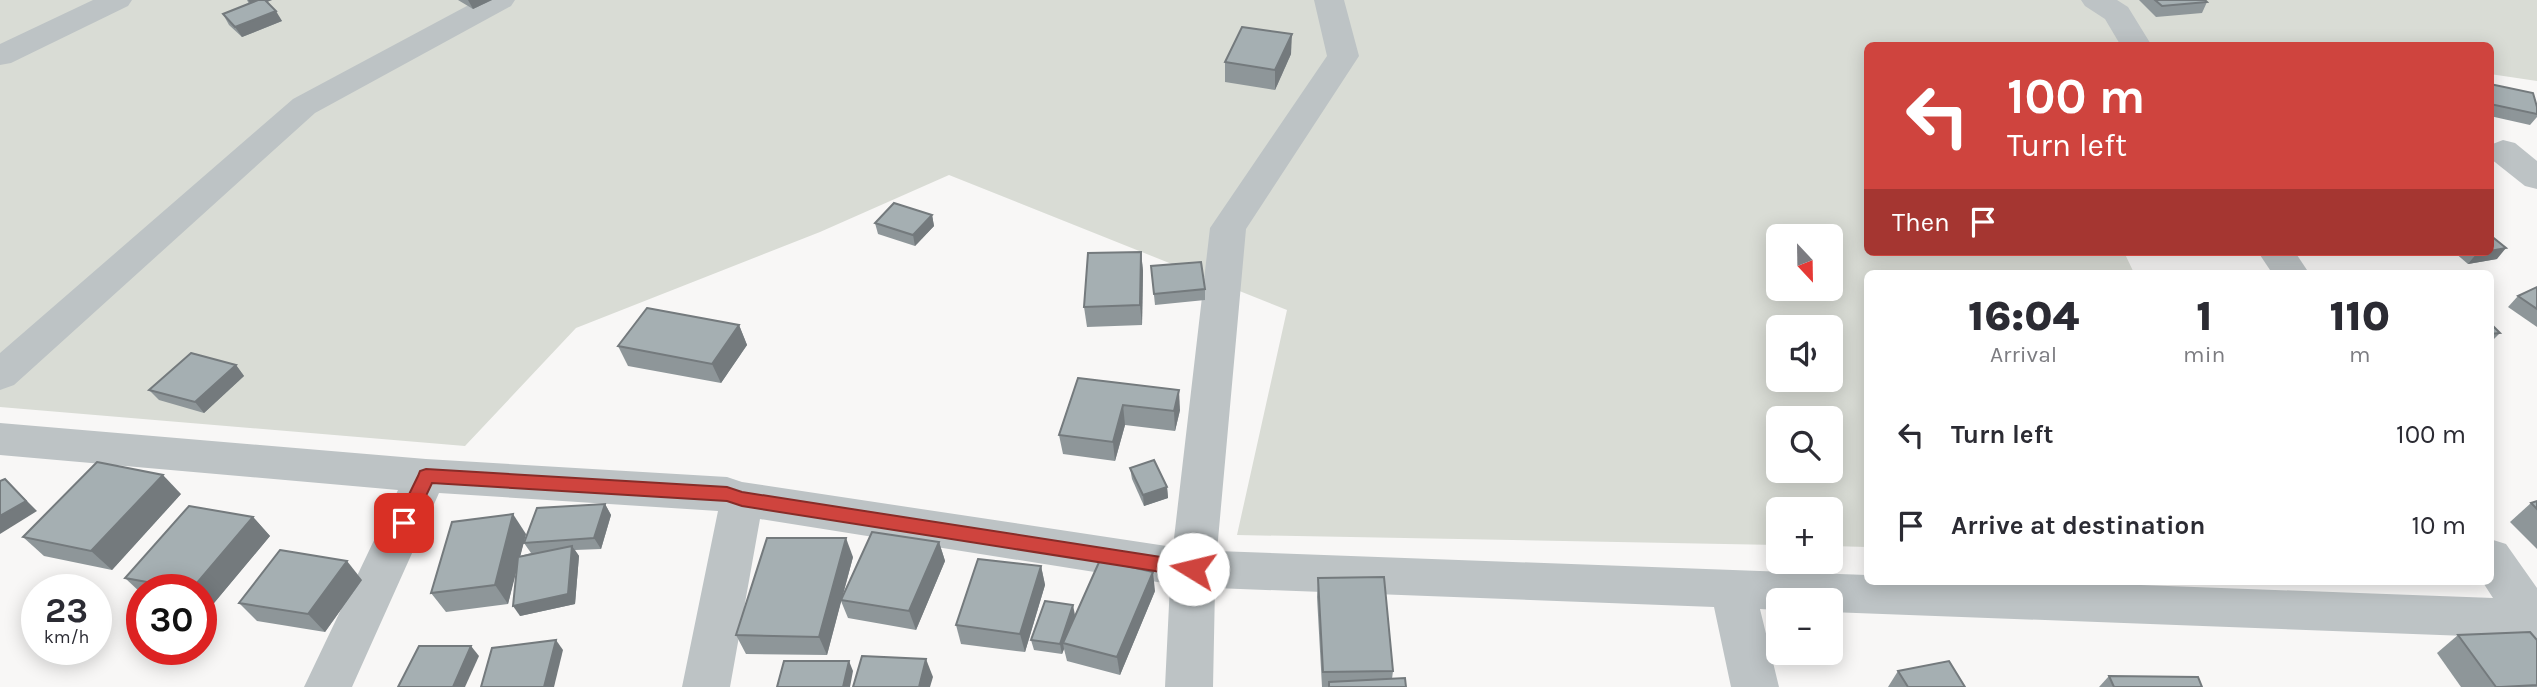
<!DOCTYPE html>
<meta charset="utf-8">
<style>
:root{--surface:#fff;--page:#f2f2f3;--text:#2b2b33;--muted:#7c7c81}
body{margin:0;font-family:Karla,sans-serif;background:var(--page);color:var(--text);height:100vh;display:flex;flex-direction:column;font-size:26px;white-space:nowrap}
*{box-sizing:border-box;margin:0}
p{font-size:23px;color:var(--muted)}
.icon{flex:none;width:38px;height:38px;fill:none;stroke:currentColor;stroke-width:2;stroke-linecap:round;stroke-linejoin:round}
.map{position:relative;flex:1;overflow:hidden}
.drawer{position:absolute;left:1864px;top:270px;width:630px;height:315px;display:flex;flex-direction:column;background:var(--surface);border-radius:10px;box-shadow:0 4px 18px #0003}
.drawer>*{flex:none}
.hud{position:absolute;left:1864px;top:42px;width:630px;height:214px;border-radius:10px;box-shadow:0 4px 18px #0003;background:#cf443e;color:#fff;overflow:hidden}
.needle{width:46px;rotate:158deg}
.fabs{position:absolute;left:1766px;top:224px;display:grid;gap:14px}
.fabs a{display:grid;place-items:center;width:77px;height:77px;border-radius:10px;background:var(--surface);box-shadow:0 4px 18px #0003;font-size:35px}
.speed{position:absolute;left:21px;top:574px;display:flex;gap:14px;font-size:35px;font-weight:700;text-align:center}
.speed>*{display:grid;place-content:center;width:91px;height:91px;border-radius:50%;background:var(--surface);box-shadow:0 4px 18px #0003;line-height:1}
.speed small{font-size:18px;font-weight:400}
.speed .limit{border:10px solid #d22;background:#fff;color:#111}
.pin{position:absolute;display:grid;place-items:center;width:60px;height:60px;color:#fff;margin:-30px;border-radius:14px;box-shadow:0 4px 10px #0006}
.me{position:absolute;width:77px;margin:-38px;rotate:279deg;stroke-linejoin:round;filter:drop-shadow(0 0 5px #0008)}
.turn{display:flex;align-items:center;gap:24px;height:147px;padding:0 28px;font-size:32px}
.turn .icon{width:91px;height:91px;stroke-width:2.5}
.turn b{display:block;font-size:49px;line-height:60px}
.then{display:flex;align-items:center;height:66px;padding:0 28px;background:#0003;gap:14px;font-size:26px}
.eta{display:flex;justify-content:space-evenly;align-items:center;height:119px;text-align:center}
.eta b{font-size:42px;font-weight:800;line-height:49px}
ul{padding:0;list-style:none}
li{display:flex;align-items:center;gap:21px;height:91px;padding:0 28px}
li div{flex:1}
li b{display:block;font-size:26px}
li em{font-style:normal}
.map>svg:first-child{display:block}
.green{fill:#d9dcd5;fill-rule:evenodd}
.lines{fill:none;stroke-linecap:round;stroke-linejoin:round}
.minor{fill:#bdc3c5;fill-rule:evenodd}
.wall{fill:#8e9699}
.shaded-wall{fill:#747a7d}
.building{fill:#a5afb2;stroke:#747a7d;stroke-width:2}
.route{fill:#cf443e;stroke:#872c28;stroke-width:2}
</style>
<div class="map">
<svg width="2537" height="687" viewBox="0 0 2537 687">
<rect width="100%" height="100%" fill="#f8f7f6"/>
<path class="green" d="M0 0H2537V81L2490 74V46H2315L2299 43 2295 46H1867V252H2124L2134 273H1867V547L1831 546 1830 509H1778V545L1237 535 1287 310 949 175 820 232 576 328 465 446 0 407ZM1778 236H1830V289H1778ZM1778 327H1830V380H1778ZM1778 418H1830V471H1778Z"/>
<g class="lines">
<g class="minor">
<path d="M93 0H132L128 6 11 63 0 65V44Z"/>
<path d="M478 0H515L511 6 315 113 14 385 0 390V353L293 99Z"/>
<path d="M1314 0H1344L1359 56 1246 229 1217 551 1867 575V581H2034L2493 598 2482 581H2490V539L2506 544 2537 588V645L2520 638 1830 612V600H1778V610L1760 609 1779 687H1731L1714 607 1215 588 1213 687H1165L1170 584 760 519 730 687H682L718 511 439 493 352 687H304L398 490 0 455V423L426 459 727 477 742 482 1173 547 1210 228 1327 56Z"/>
<path d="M2081 0H2117L2128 7 2152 46H2121L2105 19 2085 6Z"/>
<path d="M2503 140 2515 143 2537 161V189L2525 186 2491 159 2490 145Z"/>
<path d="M2258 252H2295L2309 273H2272Z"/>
</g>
</g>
<g class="wall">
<path d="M247 0H272L267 2 282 21 242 37 229 25 223 14 249 4Z"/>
<path d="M458 0H492L473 9Z"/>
<path d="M2139 0H2205L2207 2 2202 13 2156 17Z"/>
<path d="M1291 54 1275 90 1225 82V62Z"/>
<path d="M2490 84 2537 107V117L2530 125 2490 116Z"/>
<path d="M932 215 934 226 915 246 878 234 875 223Z"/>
<path d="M1141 252 1143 271 1142 325 1087 327 1084 307Z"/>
<path d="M2454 252H2490L2497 259 2468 264Z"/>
<path d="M1151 266 1205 289V300L1155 305Z"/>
<path d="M2537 287V327L2508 307 2518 296Z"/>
<path d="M2490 323 2500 333 2490 343Z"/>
<path d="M739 325 747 345 721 383 628 366 618 346Z"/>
<path d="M236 365 244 376 204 413 159 400 149 390Z"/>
<path d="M1078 378 1180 410 1175 431 1125 425 1115 461 1063 454 1059 435Z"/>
<path d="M1130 468 1167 487 1168 498 1144 506 1132 479Z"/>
<path d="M181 494 112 570 44 556 23 537Z"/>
<path d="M2537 501V549L2510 522 2531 503Z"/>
<path d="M605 504 611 515 601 549 575 550 579 556 575 604 520 616 517 566 508 604 446 612 431 593 526 534 520 556 531 553 524 543Z"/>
<path d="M253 517 270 536 209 609 201 607V590H142V594L125 578Z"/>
<path d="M939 542 945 561 916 630 848 618 841 601 827 655 746 654 736 635 853 557 843 594Z"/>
<path d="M1041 566 1045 585 1025 652 961 644 956 625Z"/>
<path d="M1318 578 1393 671 1392 679 1406 687H1322L1317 597Z"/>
<path d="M362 580 325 632 257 621 239 603Z"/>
<path d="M1155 591 1120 675 1067 661 1064 649 1062 654 1034 650 1031 640 1075 615Z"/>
<path d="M2458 635 2537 640V687H2461L2437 653Z"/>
<path d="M1898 671 1965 687H1888Z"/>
<path d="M2109 676 2202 687H2099Z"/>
</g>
<g class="shaded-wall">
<path d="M248 0H272L253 7Z"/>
<path d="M468 0H492L473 9Z"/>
<path d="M276 11 282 21 242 37 235 27Z"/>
<path d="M1292 34 1291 54 1275 90V70Z"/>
<path d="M932 215 934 226 915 246 913 235Z"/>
<path d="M2506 248 2497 259 2468 264 2477 253 2490 252V251Z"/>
<path d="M1141 252 1143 271 1142 325 1140 305Z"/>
<path d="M739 325 747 345 721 383 712 364Z"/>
<path d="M236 365 244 376 204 413 195 402Z"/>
<path d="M1179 390 1180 410 1175 431 1174 411Z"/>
<path d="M1123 405 1125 425 1115 461 1113 442Z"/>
<path d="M163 475 181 494 112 570 91 551Z"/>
<path d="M5 479 37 511 0 534V516Z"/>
<path d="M1167 487 1168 498 1144 506 1143 495Z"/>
<path d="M605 504 611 515 601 549 594 538Z"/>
<path d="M513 514 526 534 508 604 495 585Z"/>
<path d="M253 517 270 536 209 609 201 601V590H191Z"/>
<path d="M846 538 853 557 827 655 819 637Z"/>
<path d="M939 542 945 561 916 630 909 611Z"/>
<path d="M572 546 579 556 575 604 520 616 513 606Z"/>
<path d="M347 561 362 580 325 632 308 614Z"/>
<path d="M1041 566 1045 585 1025 652 1020 634Z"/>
<path d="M1153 572 1155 591 1120 675 1117 657Z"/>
<path d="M1073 605 1075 615 1063 643 1064 649 1062 654 1060 644Z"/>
<path d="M556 640 563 650 554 687H544Z"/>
<path d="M471 646 479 656 465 687H453Z"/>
<path d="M926 659 933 677 930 687H919Z"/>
<path d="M849 661 853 671 850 687H843Z"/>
</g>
<g class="building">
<path d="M258 0H265L276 11 235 27 223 14Z"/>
<path d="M2155 0H2205L2207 2 2162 6Z"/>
<path d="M1242 27 1292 34 1275 70 1225 62Z"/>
<path d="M2490 84 2533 93 2537 107V114L2490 104Z"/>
<path d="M894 203 932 215 913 235 875 223Z"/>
<path d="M2490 235 2506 248 2490 251Z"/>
<path d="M1141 252 1140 305 1084 307 1088 253Z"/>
<path d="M1201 262 1205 289 1154 294 1151 266Z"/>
<path d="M2537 287V309L2518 296Z"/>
<path d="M647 308 739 325 712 364 618 346Z"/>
<path d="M2490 323 2500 333 2490 334Z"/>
<path d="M191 353 236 365 195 402 149 390Z"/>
<path d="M1078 378 1179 390 1174 411 1123 405 1113 442 1059 435Z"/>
<path d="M1154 460 1167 487 1143 495 1130 468Z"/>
<path d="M97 462 163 475 91 551 23 537Z"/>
<path d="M5 479 26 501 0 516V481Z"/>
<path d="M2537 501V509L2531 503Z"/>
<path d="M605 504 594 538 524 543 537 508Z"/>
<path d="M189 506 253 517 191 590 125 578Z"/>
<path d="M513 514 495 585 431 593 452 522Z"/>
<path d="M872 532 939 542 909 611 841 600Z"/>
<path d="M767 538H846L819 637 736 635Z"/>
<path d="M572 546 568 594 513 606 518 557Z"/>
<path d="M280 550 347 561 308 614 239 603Z"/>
<path d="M978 559 1041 566 1020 634 956 625Z"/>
<path d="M1100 560 1153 572 1117 657 1063 643Z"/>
<path d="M1384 577 1393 671 1323 672 1318 578Z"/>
<path d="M1045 601 1073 605 1060 644 1031 640Z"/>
<path d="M2530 632 2537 640V685L2501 687H2496L2458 635Z"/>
<path d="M556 640 544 687H481L492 648Z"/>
<path d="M419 646H471L453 687H398Z"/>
<path d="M862 656 926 659 919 687H853Z"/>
<path d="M784 661H849L843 687H777Z"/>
<path d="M1949 661 1965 687H1908L1898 671Z"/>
<path d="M2109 676 2198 677 2202 687H2114Z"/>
<path d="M1405 678 1406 687H1329V682Z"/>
</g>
<path class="route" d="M426 469 727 487 742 492 1193 562 1199 564 1202 569 1199 575 1193 577 742 506 727 501 432 483 411 528 404 530 398 528 395 523 418 476 420 471Z"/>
</svg>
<div class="fabs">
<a><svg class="needle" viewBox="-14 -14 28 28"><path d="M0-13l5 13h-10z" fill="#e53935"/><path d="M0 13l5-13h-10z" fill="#7c7c81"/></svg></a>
<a><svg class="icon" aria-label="sound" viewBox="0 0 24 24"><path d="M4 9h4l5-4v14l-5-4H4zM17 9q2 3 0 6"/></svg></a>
<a><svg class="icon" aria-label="search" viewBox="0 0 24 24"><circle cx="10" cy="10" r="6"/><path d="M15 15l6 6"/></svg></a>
<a>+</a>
<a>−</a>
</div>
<div class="speed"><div>23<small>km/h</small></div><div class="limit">30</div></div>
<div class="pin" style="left:404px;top:523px;background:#d93025"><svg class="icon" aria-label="arrive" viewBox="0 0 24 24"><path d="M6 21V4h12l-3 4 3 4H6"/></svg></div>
<svg class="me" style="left:1193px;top:569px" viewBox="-20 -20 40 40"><circle r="19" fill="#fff"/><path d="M0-13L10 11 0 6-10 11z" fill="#cf443e"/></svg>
<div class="hud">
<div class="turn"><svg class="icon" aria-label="left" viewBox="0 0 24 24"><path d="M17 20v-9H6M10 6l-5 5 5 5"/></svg><div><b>100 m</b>Turn left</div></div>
<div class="then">Then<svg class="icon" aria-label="arrive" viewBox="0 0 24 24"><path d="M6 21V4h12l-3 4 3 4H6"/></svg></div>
</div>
<section class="drawer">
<div class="eta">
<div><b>16:04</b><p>Arrival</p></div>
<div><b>1</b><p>min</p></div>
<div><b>110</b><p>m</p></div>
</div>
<ul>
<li><svg class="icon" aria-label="left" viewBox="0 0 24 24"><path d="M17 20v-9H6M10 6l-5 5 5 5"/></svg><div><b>Turn left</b></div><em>100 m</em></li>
<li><svg class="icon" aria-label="arrive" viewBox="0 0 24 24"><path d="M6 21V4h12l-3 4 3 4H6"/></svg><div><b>Arrive at destination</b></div><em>10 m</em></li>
</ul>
</section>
</div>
